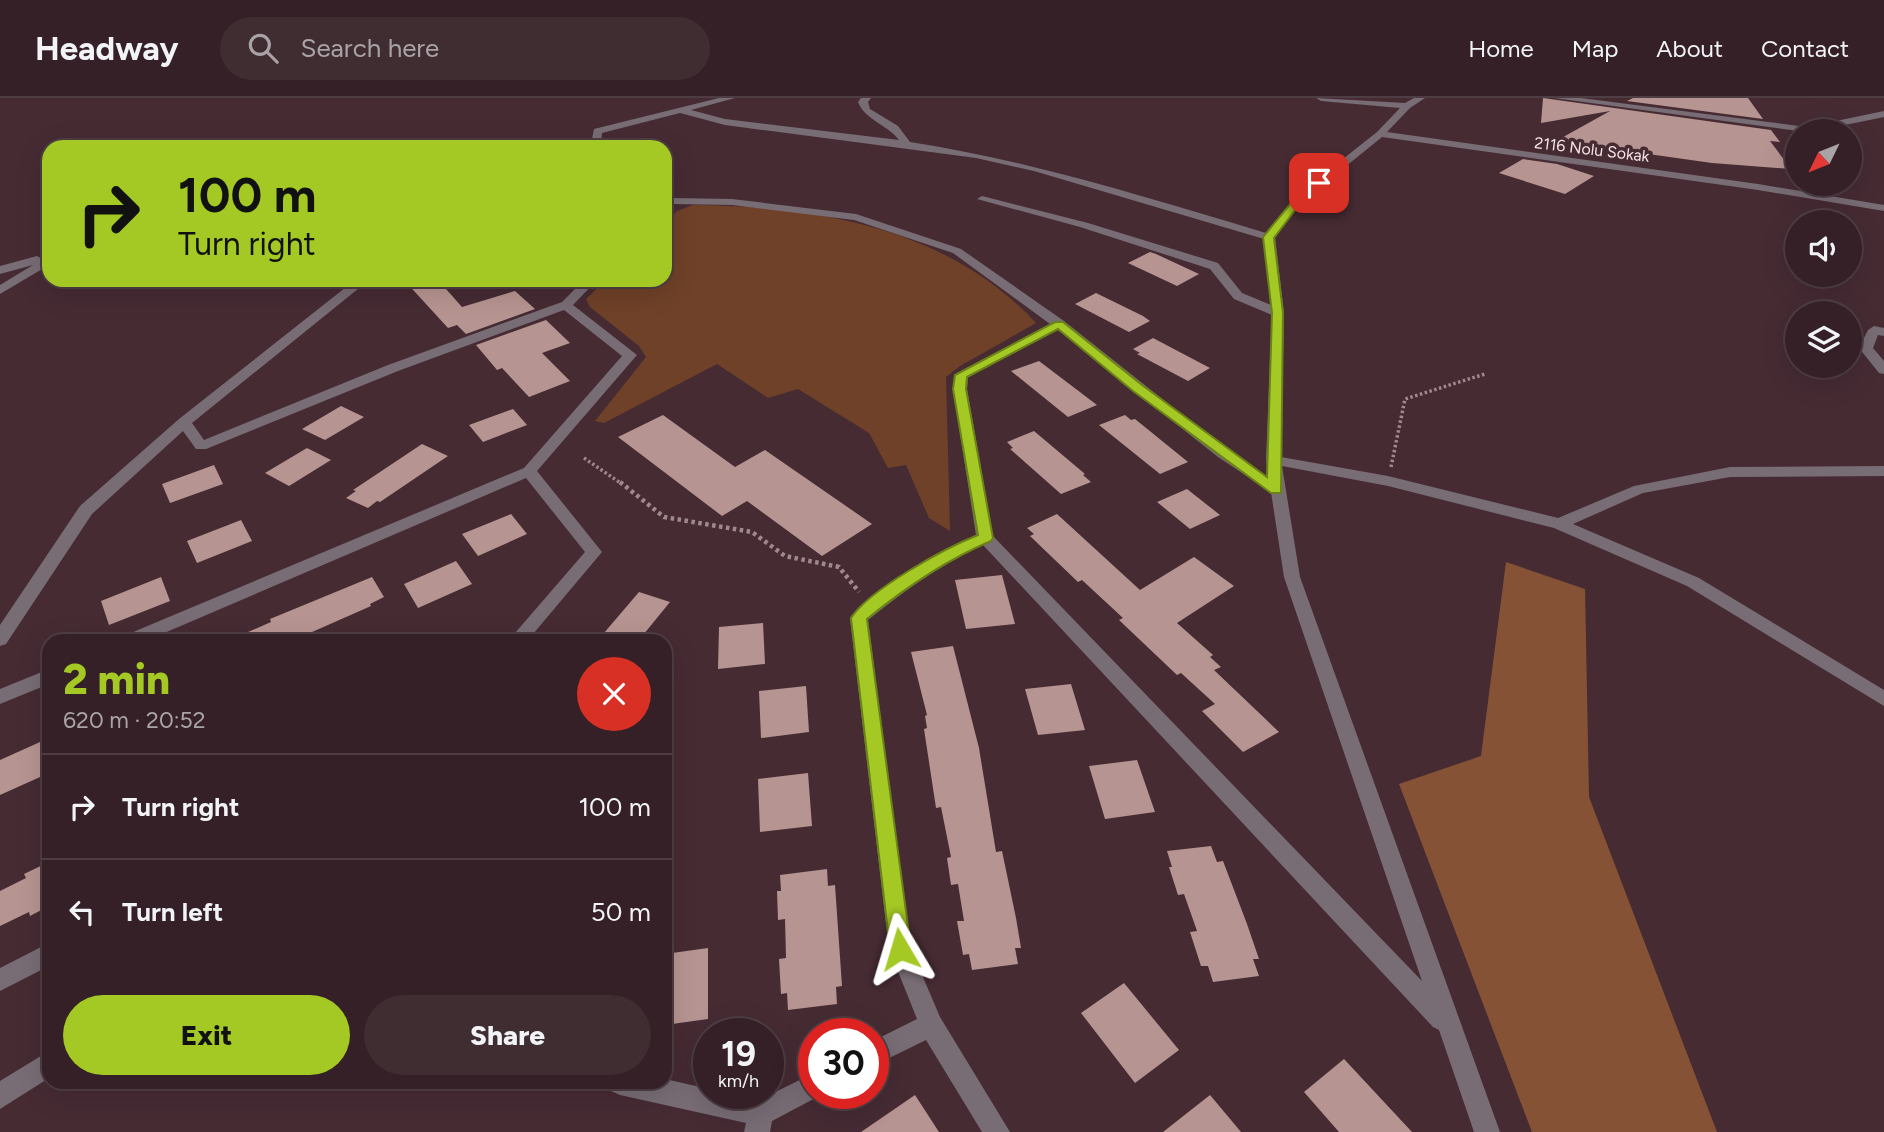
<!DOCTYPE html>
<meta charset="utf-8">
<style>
:root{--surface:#342026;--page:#3f2d32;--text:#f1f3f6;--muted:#a9a3a7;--line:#4e3e43;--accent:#a4c824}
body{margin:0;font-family:Figtree,sans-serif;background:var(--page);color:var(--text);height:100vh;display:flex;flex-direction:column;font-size:26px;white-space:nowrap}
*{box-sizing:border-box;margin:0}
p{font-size:23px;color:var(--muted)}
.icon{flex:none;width:38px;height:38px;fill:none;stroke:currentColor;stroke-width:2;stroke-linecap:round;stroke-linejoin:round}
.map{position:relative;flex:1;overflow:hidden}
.side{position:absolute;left:42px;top:536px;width:630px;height:455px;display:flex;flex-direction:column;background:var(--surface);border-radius:21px;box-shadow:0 7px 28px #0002,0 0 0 2px var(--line)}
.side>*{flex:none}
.top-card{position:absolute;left:42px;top:42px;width:630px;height:147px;border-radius:21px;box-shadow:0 7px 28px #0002,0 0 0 2px var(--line);background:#a4c824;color:#111;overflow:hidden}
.needle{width:46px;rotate:227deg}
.fabs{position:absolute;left:1785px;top:21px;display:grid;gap:14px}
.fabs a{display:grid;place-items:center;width:77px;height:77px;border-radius:50%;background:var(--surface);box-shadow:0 7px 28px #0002,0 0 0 2px var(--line);font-size:35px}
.speed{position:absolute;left:693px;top:920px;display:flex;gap:14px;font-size:35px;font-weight:700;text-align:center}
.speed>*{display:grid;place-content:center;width:91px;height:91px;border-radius:50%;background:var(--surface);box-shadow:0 7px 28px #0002,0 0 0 2px var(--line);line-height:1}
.speed small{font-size:18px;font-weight:400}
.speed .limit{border:10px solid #d22;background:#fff;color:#111}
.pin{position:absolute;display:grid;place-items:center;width:60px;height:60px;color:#fff;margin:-30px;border-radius:14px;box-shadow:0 4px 10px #0006}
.me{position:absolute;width:77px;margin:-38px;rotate:353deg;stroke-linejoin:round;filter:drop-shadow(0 0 5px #0008)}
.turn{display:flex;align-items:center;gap:24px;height:147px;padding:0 21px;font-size:32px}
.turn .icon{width:91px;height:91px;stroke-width:2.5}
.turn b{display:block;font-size:49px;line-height:60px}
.round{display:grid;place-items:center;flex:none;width:74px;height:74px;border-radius:37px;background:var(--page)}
.summary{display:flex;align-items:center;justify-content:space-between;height:119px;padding:0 21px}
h1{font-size:42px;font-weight:800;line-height:52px;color:var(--accent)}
.cta{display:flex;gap:14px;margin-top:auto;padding:14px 21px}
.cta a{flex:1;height:80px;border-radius:42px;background:var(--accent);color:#111;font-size:28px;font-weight:800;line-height:80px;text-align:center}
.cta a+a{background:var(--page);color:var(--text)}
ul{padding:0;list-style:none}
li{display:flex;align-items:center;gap:21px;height:105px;padding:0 21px;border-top:2px solid var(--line)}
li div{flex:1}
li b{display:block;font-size:26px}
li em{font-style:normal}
header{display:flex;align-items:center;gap:42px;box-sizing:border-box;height:98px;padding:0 35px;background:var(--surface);border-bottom:2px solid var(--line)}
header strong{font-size:33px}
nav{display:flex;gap:38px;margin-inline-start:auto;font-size:24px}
.search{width:490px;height:63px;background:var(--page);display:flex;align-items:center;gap:18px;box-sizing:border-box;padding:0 24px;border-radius:38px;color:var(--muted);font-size:26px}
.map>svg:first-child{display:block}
.green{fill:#6f4128}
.forest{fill:#865236}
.building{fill:#b69491}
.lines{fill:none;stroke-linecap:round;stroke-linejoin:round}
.path-far2{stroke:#9f898f;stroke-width:2.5;stroke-dasharray:2 2;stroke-linecap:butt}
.path-far1{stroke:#9f898f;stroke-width:3.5;stroke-dasharray:2.5 2.5;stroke-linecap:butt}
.path{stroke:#9f898f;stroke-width:4.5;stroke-dasharray:3.5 3.5;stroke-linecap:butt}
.minor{fill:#786c75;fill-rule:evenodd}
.tertiary{fill:#786c75;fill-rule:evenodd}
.route{fill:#a4c824;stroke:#6b8217;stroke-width:2}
.labels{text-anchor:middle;stroke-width:7;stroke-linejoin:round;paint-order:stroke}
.far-street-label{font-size:16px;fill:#f6e4e9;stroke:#462b33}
</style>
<header>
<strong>Headway</strong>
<div class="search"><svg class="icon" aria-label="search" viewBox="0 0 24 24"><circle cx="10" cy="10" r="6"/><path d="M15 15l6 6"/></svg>Search here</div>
<nav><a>Home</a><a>Map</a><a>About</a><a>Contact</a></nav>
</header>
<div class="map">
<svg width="1884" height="1034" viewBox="0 0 1884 1034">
<rect width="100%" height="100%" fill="#462b33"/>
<path class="green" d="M693 107C817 108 948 130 1036 225L960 268 946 279 950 433 929 420 906 367 888 370 869 335 798 291 768 300 717 266 604 325 595 323 646 259 639 248 590 209 586 201 606 182H665V125L677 113Z"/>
<path class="forest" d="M1506 464 1585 491 1589 699 1717 1034H1532L1399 686 1481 658Z"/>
<g class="building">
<path d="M1543 0 1771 32 1780 44 1770 43 1791 71 1712 65 1556 43 1610 13 1541 25Z"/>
<path d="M1633 0H1748L1763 21 1627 3Z"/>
<path d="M1523 61 1557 66 1594 78 1565 96 1499 75Z"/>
<path d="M1150 154 1156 156 1199 176 1177 188 1128 165Z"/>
<path d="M404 182H438L462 209 515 193 535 211 466 236 457 227 448 230Z"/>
<path d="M1096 195 1143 218 1150 223 1129 234 1075 206Z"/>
<path d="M546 222 570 245 542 255 570 283 529 299 502 270 497 272 476 247Z"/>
<path d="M1153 240 1210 270 1188 283 1137 256 1140 255 1133 251Z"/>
<path d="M1039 263 1097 307 1068 319 1011 273Z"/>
<path d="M341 308 364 319 325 342 302 331Z"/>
<path d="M513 311 527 327 483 344 469 327Z"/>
<path d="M663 317 735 369 765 352 872 426 822 458 747 403 722 418 618 339Z"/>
<path d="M1125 317 1131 322 1135 321 1188 364 1160 376 1099 327Z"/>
<path d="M1034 333 1085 376 1083 377 1091 384 1061 396 1010 351 1013 350 1007 344Z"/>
<path d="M422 346 448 358 380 404 377 403 368 410 346 400 356 393 353 392Z"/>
<path d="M307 350 331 362 289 388 265 375Z"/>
<path d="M214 367 223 386 170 405 162 386Z"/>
<path d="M1187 391 1220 417 1190 431 1157 404Z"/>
<path d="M511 416 527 436 478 458 462 436Z"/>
<path d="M1057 416 1140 492 1194 459 1234 488 1177 525 1213 557 1210 559 1221 569 1214 572 1279 634 1243 654 1202 613 1215 606 1181 575 1177 577 1119 522 1123 520 1082 482 1078 484 1030 438 1034 436 1027 430Z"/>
<path d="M241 422 252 443 197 465 187 443Z"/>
<path d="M456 463 472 486 418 510 404 486Z"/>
<path d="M1002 477 1015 526 966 531 955 482Z"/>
<path d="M161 479 170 503 109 527 101 503Z"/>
<path d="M372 479 384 499 370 506 371 508 294 542H230L271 524 270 521Z"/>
<path d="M639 494 670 504 639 542H598Z"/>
<path d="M763 525 765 566 718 571 719 529Z"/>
<path d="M953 548 979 650 996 754 1002 753 1016 820 1021 850H1015L1018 866 972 872 969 856 963 857 957 823H964L958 786 951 787 947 760 951 759 941 709 936 710 924 631 927 630 925 618 927 617 911 554Z"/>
<path d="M1071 586 1085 632 1038 637 1025 591Z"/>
<path d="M806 588 809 634 761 640 759 593Z"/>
<path d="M49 640V675L0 697V662Z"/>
<path d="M1137 662 1155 714 1105 721 1089 668Z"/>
<path d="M808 675 812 728 760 734 758 681Z"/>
<path d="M1211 748 1217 764 1223 763 1247 826 1259 861H1253L1259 878 1213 884 1208 868H1201L1190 834 1197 833 1184 796 1178 797 1169 769H1172L1167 753Z"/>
<path d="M49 764V808L30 818 29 814 0 828V793L26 780 24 776Z"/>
<path d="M827 771 828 788 835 787 842 888 836 889 837 906 788 912 787 895 781 896 779 861 786 860 785 821 778 822 777 793H781L780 777Z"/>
<path d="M708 850V921L665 927V856Z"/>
<path d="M1124 885 1179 952 1135 985 1081 915Z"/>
<path d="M1344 961 1412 1034H1339L1304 994Z"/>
<path d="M915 997 939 1034H861Z"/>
<path d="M1210 997 1241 1034H1163Z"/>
</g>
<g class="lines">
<path class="path-far2" d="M457 49 487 43 532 49"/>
<g class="path-far1">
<path d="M584 360 622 386"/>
<path d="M1391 369 1405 301 1485 276"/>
</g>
<path class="path" d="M620 384 664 419 752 434 785 458 839 469 859 494"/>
<g class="minor">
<path d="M719 0H735L691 12 725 21 899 42C888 27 865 22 858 4L861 0H871L868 4 870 11 898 28 910 44C1032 63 1148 100 1266 135L1295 99 1377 34 1400 10 1321 3 1316 0 1405 5 1414 0H1425L1410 10 1387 34 1758 86 1884 107V113L1758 92 1382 39 1303 103 1275 139 1284 215 1281 359 1388 378 1558 420 1634 388 1730 369 1884 368V378L1730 379 1643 395 1573 426 1699 480 1884 592V608L1687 488 1554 430 1388 388 1282 368 1300 479 1500 1034H1474L1439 932 1433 929 983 447C941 466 904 493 868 522L911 851 940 919 1010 1034H982L926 942 873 968V943L917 921 889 851 850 520C866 494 947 450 976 437L953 291 954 277 1050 226 953 155 854 122 732 107 671 106 666 103 671 100 732 101 856 116 961 151 1064 223 1228 353 1268 379 1266 362 1272 217 1234 201 1210 171 1080 129 977 101 982 98 1088 125 1218 165 1242 195 1271 207 1264 141 1034 73 976 60 725 27 680 15 602 35 601 45 605 49H594L591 46 594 31ZM1058 232 1218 359 1271 394 1284 479 1422 883 993 438 967 291 968 279Z"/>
<path d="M1554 0H1581L1807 29 1884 13V19L1816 33H1798Z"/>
<path d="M37 158 42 161 49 158V167L0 196V187L33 167 0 176V168Z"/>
<path d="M355 182H369L192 325 204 342 388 267 562 204 584 182H597L573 207 637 257 537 373 602 454 528 542H509L585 454 526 380 148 542H123L126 537 524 370 622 258 564 212 398 273 206 351H196L183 333 92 416 6 546 0 548V527L80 408 179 321Z"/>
<path d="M1874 228 1884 230V238L1878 237 1873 250 1884 263V276L1879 275 1859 250 1868 232Z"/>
<path d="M49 571V586L0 606V591Z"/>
<path d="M49 845V868L0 893V870Z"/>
<path d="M814 975V996H823L772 1023 770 1034H744L746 1025 620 997 611 993 607 984H665V981L709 991V996H731L759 1002Z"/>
</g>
<path class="tertiary" d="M49 953V980L0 1011V983Z"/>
</g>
<path class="route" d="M1319 82 1324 85 1323 87 1302 103 1274 140 1283 215 1281 395H1271L1133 293 1058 231 967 279 966 291 993 440 991 443C946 462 905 490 867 521L911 851 908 858 900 860 893 858 890 851 851 520C870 491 945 450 978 437L953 291 955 277 1055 224H1063L1142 287 1267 379 1272 215 1263 139 1296 99Z"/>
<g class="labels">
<g class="far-street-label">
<text transform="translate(1592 51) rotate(7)" y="6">2116 Nolu Sokak</text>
</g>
</g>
</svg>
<div class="fabs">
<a><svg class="needle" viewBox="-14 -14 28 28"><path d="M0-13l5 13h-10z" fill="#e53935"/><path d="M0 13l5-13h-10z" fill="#a9a3a7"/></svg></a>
<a><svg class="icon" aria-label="sound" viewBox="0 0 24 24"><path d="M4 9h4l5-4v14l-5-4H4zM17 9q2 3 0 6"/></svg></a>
<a><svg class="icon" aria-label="layers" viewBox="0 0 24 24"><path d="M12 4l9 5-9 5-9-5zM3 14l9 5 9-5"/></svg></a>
</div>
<div class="speed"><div>19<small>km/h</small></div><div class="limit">30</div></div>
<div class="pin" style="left:1319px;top:85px;background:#d93025"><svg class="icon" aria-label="arrive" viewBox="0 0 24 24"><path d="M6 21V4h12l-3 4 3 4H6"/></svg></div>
<svg class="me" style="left:900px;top:851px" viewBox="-20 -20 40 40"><path d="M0-17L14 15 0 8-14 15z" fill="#a4c824" stroke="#fff" stroke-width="4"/></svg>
<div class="top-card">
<div class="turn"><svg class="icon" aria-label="right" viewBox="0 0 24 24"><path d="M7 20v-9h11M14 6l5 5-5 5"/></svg><div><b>100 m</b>Turn right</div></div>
</div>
<section class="side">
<div class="summary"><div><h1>2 min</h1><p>620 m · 20:52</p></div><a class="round" style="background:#d93025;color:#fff"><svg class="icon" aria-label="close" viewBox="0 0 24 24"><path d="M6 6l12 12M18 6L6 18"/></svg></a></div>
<ul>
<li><svg class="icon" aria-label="right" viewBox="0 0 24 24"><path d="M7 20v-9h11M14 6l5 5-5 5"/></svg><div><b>Turn right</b></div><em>100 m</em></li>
<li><svg class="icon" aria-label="left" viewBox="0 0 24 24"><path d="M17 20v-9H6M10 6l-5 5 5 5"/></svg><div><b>Turn left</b></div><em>50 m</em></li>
</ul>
<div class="cta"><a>Exit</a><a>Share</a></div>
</section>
</div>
